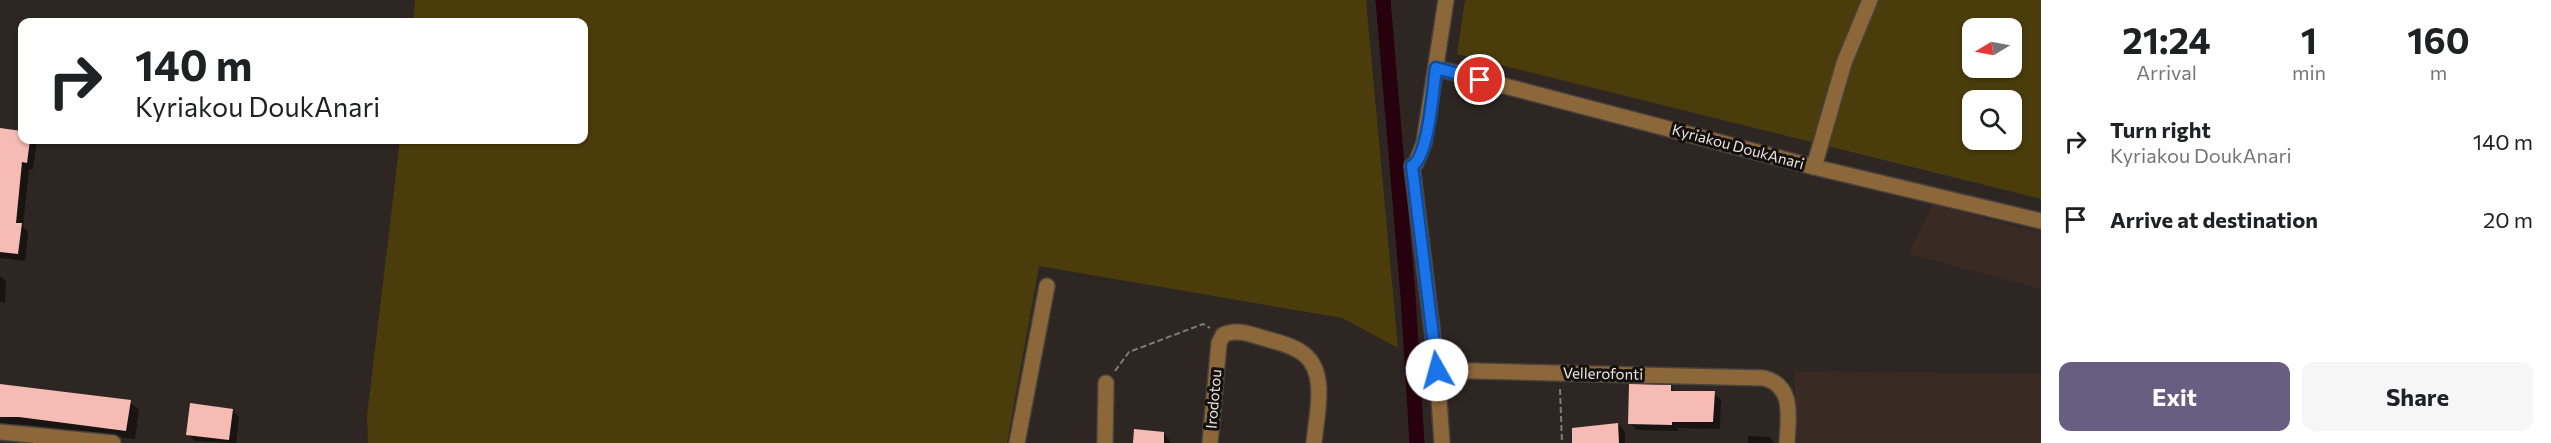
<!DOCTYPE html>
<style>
:root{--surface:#fff;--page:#f6f6f6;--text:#202124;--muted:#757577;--accent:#685e81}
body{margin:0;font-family:Commissioner,sans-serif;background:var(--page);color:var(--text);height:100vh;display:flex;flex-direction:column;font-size:22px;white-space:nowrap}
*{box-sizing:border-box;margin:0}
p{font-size:20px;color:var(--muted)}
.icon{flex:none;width:33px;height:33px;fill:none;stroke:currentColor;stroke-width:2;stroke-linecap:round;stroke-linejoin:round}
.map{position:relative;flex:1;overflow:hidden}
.details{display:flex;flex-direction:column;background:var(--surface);width:510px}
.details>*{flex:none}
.banner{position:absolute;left:18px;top:18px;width:570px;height:126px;border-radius:12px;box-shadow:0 2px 4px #0004;background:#fff;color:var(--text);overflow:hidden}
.needle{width:39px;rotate:260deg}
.controls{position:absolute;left:1962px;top:18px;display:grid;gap:12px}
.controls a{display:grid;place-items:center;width:60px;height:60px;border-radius:12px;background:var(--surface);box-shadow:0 2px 4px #0004;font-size:30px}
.pin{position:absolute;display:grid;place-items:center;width:51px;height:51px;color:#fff;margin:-26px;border:3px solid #fff;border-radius:50%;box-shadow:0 2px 6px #0007}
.me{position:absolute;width:66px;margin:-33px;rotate:353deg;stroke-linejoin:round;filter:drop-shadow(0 0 4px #0008)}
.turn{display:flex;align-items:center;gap:21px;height:126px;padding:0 18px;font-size:27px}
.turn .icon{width:78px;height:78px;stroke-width:2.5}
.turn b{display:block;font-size:42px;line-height:51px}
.eta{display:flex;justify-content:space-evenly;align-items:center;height:102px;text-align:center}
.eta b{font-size:36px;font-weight:700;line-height:42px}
.action{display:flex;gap:12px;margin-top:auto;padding:12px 18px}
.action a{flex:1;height:69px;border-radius:12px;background:var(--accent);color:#fff;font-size:24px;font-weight:700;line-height:69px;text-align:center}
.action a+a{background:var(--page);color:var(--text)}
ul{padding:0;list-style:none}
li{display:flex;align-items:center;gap:18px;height:78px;padding:0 18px}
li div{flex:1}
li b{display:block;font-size:22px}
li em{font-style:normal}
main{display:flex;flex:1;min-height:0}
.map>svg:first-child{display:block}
.built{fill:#392a23}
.green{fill:#4a3c0b;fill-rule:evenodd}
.shadow{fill:#0007}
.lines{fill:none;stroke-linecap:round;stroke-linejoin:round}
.canal{stroke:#28010e;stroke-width:15}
.building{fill:#f5bbb4}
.minor-casing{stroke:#48413d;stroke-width:18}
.path{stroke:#827b77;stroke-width:2;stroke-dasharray:6 3;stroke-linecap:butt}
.minor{stroke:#8c6739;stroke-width:15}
.route-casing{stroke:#114b97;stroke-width:15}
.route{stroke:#1a73e8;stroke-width:10}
.labels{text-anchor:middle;stroke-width:6;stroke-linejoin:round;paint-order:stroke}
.street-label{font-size:15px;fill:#ebe5e2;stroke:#14100e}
</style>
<main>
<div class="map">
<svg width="2041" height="443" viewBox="0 0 2041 443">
<rect width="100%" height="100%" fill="#2e2622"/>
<g class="built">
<path d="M1932 204 2041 233V289L1909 254Z"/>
<path d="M1795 371 2041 374V443H1795Z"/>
</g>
<g class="green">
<path d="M415 0H1366L1398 348 1342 318 1039 266 1007 443H368L367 416 400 140H584V22H413Z"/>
<path d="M1465 0H2041V199L1457 54ZM1972 28H2012V68H1972ZM1972 100H2012V140H1972Z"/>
</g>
<g class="shadow">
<path d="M0 129 22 132V140H37L33 169H29L23 226 28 232 25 261 0 258Z"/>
<path d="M0 276 6 281 5 303 0 302Z"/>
<path d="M0 386 130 402 139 410 135 439 29 425 0 424Z"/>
<path d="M1670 387 1676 392 1714 393 1721 400 1720 429 1678 428V431L1637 430 1630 423Z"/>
<path d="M232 410 239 417 236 443 195 441 188 434Z"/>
<path d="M1618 424 1625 432V443H1574Z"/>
<path d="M1164 433 1171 443H1134Z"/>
<path d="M1748 436 1770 437 1774 443H1748Z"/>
</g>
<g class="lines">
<path class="canal" d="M1383 0 1408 296 1417 443"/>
</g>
<g class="building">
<path d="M0 128 22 131V140H30L27 163 22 162 16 223H22L18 254 0 252Z"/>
<path d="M0 384 131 400 126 431 19 417H0Z"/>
<path d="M1629 384 1671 385V391H1715L1713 422H1672V425L1628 424Z"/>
<path d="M190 403 233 409 229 440 186 435Z"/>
<path d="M1618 423 1619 443H1572V428Z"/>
<path d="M1134 429 1164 432V443H1133Z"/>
</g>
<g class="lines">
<defs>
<g id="minor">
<path d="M1436 68 1814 167 2041 221"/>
<path d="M1814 167 1844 63 1870 0"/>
<path d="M1437 370 1764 378C1795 386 1788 418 1787 443"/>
<path d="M0 432 113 443"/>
<path d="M1017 443 1047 286"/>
<path d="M1105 443 1106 383"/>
<path d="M1210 443 1219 343 1223 335C1238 328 1252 335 1267 339 1280 343 1295 346 1305 355 1328 374 1316 417 1314 443"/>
<path d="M1442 443 1437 370 1412 166 1416 163 1424 143 1446 0"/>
</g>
</defs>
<use href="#minor" class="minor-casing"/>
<g class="path">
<path d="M1115 371 1129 352 1203 324 1210 328"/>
<path d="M1560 389 1562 443"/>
</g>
<use href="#minor" class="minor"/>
</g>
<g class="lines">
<defs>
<path id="route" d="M1437 370 1412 166C1429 156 1433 88 1436 68L1480 80"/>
</defs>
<use href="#route" class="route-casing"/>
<use href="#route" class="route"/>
</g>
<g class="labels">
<g class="street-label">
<text transform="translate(1738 147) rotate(15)" y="5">Kyriakou DoukAnari</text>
<text transform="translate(1603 374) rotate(1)" y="5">Vellerofonti</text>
<text transform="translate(1214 399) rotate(-85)" y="5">Irodotou</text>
</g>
</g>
</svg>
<div class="controls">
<a><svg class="needle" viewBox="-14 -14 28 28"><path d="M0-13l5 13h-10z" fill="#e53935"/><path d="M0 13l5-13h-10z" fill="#757577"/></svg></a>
<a><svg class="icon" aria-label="search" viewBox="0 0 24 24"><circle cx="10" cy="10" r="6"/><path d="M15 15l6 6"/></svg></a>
</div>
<div class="pin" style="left:1480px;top:80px;background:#d93025"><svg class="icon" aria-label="arrive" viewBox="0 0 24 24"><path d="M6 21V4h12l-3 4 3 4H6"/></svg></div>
<svg class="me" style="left:1437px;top:370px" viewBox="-20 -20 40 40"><circle r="19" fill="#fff"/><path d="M0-13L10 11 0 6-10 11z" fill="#1a73e8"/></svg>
<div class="banner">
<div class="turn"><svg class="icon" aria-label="right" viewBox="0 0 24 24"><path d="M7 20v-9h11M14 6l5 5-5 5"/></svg><div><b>140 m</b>Kyriakou DoukAnari</div></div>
</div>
</div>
<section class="details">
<div class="eta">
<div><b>21:24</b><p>Arrival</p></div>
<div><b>1</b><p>min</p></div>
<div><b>160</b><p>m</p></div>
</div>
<ul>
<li><svg class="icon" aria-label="right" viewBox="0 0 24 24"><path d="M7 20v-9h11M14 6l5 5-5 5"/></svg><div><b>Turn right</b><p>Kyriakou DoukAnari</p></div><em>140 m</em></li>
<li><svg class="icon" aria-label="arrive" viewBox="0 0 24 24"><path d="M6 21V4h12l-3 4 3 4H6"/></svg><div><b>Arrive at destination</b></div><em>20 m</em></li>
</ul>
<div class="action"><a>Exit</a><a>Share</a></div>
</section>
</main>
